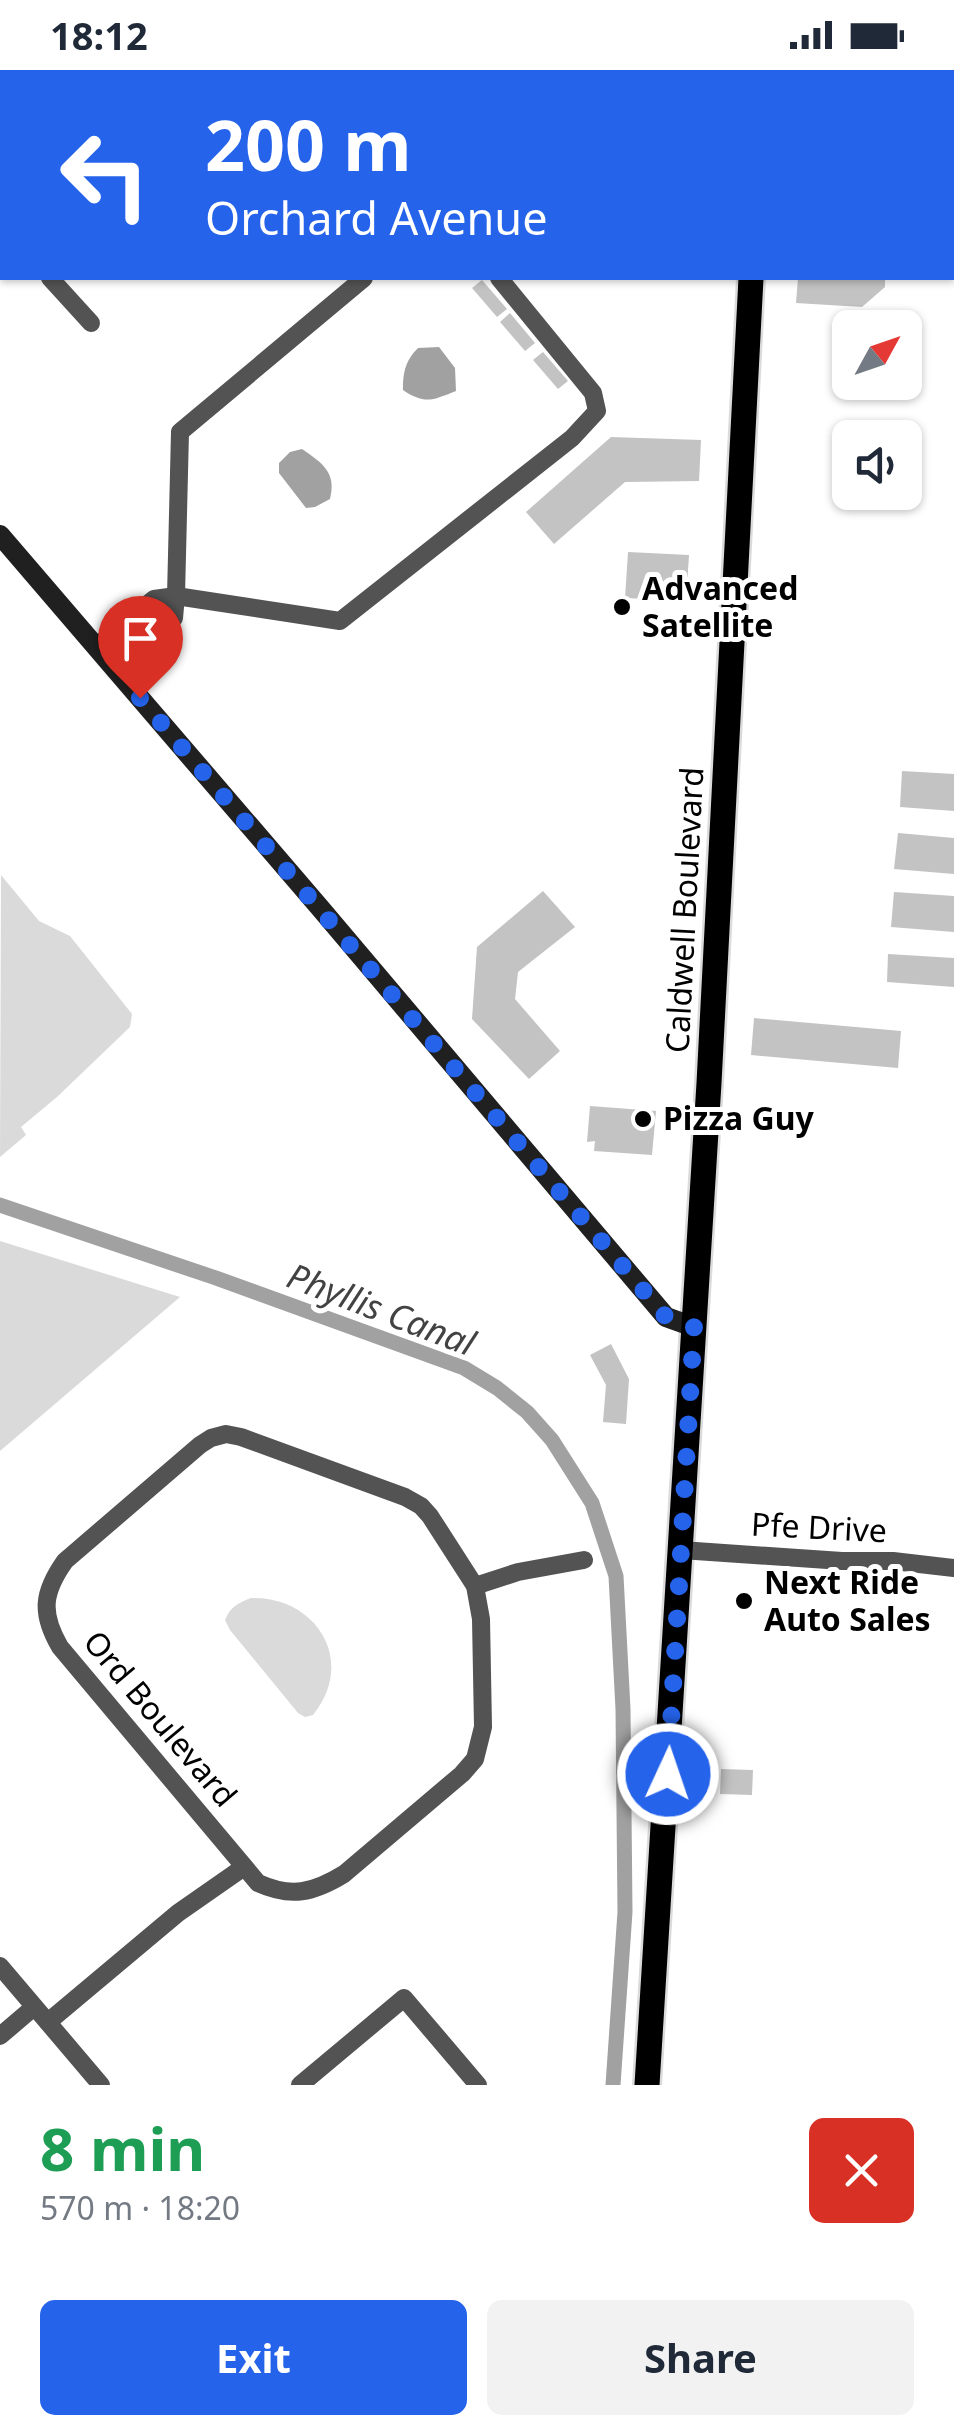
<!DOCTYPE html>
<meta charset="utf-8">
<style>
:root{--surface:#fff;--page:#f2f2f3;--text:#1f2937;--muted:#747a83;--accent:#2563eb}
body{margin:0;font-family:"Noto Sans",sans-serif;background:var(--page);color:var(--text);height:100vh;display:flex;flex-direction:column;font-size:38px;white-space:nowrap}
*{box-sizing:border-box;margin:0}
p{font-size:32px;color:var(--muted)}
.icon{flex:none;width:55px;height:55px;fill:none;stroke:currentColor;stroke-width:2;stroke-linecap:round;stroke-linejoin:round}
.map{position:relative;height:2015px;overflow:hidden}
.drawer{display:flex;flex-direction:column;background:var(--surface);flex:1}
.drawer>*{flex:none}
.banner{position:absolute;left:0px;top:0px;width:955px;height:210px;box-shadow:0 2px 8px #0004;background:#2563eb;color:#fff;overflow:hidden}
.needle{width:65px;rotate:50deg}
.tools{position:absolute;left:832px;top:240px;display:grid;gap:20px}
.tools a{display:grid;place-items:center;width:90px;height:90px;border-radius:15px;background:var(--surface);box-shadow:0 2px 8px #0004;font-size:50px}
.pin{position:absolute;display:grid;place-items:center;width:85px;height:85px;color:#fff;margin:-102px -42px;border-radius:50% 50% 50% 0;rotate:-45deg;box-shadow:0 0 10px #0007}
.pin .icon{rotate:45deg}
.me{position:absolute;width:110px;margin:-55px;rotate:3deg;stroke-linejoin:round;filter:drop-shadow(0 0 8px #0008)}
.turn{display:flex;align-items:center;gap:35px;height:210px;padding:0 40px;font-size:45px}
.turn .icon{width:130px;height:130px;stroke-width:2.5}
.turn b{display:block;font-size:70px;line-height:85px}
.round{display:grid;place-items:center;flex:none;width:105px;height:105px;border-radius:15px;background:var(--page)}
.overview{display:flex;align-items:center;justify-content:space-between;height:170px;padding:0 40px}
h1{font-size:60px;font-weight:700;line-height:75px;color:#1e9e55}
.action{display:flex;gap:20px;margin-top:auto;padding:20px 40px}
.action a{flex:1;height:115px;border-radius:15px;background:var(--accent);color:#fff;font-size:40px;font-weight:700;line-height:115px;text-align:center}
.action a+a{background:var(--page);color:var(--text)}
.status{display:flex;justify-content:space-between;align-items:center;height:70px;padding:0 50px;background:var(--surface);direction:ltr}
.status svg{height:28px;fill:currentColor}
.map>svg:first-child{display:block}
.green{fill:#dadada}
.water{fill:#a1a1a1}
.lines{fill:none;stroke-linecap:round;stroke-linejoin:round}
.canal{stroke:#a1a1a1;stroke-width:15}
.building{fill:#c3c3c3}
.primary-casing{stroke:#dbdbdb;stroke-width:30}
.street{stroke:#535353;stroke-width:18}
.secondary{stroke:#202020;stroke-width:20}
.primary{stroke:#000;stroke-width:25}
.route{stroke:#2563eb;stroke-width:18;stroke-dasharray:0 32.4}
.poi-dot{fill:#000;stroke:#fff;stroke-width:4}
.labels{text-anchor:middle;stroke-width:10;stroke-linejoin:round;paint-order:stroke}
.poi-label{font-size:32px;font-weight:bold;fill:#000;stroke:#fff;text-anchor:start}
.street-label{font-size:32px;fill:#000;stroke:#fff}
.water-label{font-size:35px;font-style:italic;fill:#424242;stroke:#fff}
</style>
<div class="status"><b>18:12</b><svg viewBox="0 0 49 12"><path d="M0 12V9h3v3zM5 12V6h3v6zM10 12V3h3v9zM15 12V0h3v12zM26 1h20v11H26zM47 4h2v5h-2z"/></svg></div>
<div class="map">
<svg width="954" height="2015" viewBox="0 0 954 2015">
<rect width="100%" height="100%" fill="#fff"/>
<g class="green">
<path d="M1 805 39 851 70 866 132 944 130 957 57 1027 21 1057 26 1065 0 1087Z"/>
<path d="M0 1171 180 1227 0 1381Z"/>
<path d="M251 1528C316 1526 357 1591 313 1645L305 1647 298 1643 230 1560 225 1550C230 1537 238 1533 251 1528Z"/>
</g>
<g class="water">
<path d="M439 277 455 298 456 321C433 330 425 335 403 320 403 303 405 291 418 278Z"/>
<path d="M302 379C322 393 337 402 330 429L315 437 306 438 279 403V393L290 382Z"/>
</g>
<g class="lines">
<path class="canal" d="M0 1135 216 1208 464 1298 497 1318 527 1342 552 1370 592 1433 616 1506 623 1639 625 1842 613 2015"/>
</g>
<g class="building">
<path d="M798 208H885V217L862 237 796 233Z"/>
<path d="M482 210 507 239 497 247 472 218Z"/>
<path d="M510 243 535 273 525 281 500 252Z"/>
<path d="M543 282 568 311 558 319 533 290Z"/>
<path d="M611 367 701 370 699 411 625 412 554 474 526 442Z"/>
<path d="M628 482 689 485 686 531 625 528Z"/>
<path d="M902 701 954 704V741L900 737Z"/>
<path d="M898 763 954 768V804L894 799Z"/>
<path d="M543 821 575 857 518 902 515 929 560 981 529 1009 472 949 477 877Z"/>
<path d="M894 822 954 826V862L891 857Z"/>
<path d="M888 884 954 888V917L887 912Z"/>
<path d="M754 948 901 961 898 998 751 985Z"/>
<path d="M590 1036 656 1041 652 1085 594 1081 595 1071 587 1072Z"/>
<path d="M611 1274 629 1309 626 1354 603 1352 606 1315 590 1285Z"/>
<path d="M721 1699 753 1700 752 1725 720 1724Z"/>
</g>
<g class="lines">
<defs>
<g id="primary">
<path d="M763 2V0"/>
<path d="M647 2015 709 1013 751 208"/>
</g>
</defs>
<use href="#primary" class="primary-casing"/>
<g class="street">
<path d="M102 0 104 2"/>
<path d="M194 2 197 0"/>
<path d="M0 152 2 155"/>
<path d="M50 208 91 253"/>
<path d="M364 208 180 362 176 526 340 551 572 368 597 341 593 323 499 208"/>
<path d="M96 577 154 529 176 526 174 548 115 600"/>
<path d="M226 1364 241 1367 405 1427 421 1436 430 1446 475 1516 481 1549 483 1657 475 1689 462 1704 344 1804C313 1823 291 1828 258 1813L60 1577C40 1543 43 1522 65 1491L200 1375 211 1368Z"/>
<path d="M681 1480 842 1491H893L954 1498"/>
<path d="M475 1516 518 1502 584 1490"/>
<path d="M0 1896 101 2015"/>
<path d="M48 1952 178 1843 244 1797"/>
<path d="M0 1966 34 1937"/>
<path d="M300 2015 404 1928 478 2015"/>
</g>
<path class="secondary" d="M0 465 321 839 666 1247 694 1257"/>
<use href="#primary" class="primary"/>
</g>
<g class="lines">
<path class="route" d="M140 628 666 1247 694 1257 668 1704"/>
</g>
<g class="poi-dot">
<circle cx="622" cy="537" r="10"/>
<circle cx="643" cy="1049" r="10"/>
<circle cx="744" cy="1531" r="10"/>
</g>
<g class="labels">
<g class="poi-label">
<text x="642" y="530">Advanced<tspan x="642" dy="37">Satellite</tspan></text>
<text x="663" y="1060">Pizza Guy</text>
<text x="764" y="1524">Next Ride<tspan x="764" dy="37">Auto Sales</tspan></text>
</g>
<g class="street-label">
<text transform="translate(685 840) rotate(-87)" y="11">Caldwell Boulevard</text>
<text transform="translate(819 1458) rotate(3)" y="11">Pfe Drive</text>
<text transform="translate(160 1649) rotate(50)" y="11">Ord Boulevard</text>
</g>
<g class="water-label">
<text transform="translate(381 1240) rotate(21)" y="12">Phyllis Canal</text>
</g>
</g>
</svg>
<div class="tools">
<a><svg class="needle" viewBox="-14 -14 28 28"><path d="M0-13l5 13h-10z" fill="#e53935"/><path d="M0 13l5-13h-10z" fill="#747a83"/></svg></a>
<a><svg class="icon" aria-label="sound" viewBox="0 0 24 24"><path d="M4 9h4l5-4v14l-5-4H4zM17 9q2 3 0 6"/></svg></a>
</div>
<div class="pin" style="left:140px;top:628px;background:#d93025"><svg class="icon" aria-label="arrive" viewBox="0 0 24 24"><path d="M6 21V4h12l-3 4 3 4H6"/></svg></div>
<svg class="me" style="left:668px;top:1704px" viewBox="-20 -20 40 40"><circle r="17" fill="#2563eb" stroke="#fff" stroke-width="3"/><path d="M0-11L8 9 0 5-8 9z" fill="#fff"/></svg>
<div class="banner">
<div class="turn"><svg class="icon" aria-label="left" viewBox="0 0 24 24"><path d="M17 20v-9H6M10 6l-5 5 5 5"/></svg><div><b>200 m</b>Orchard Avenue</div></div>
</div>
</div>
<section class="drawer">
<div class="overview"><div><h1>8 min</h1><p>570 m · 18:20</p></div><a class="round" style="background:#d93025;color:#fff"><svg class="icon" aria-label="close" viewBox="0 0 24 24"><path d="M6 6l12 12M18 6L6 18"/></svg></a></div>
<div class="action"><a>Exit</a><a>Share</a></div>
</section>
